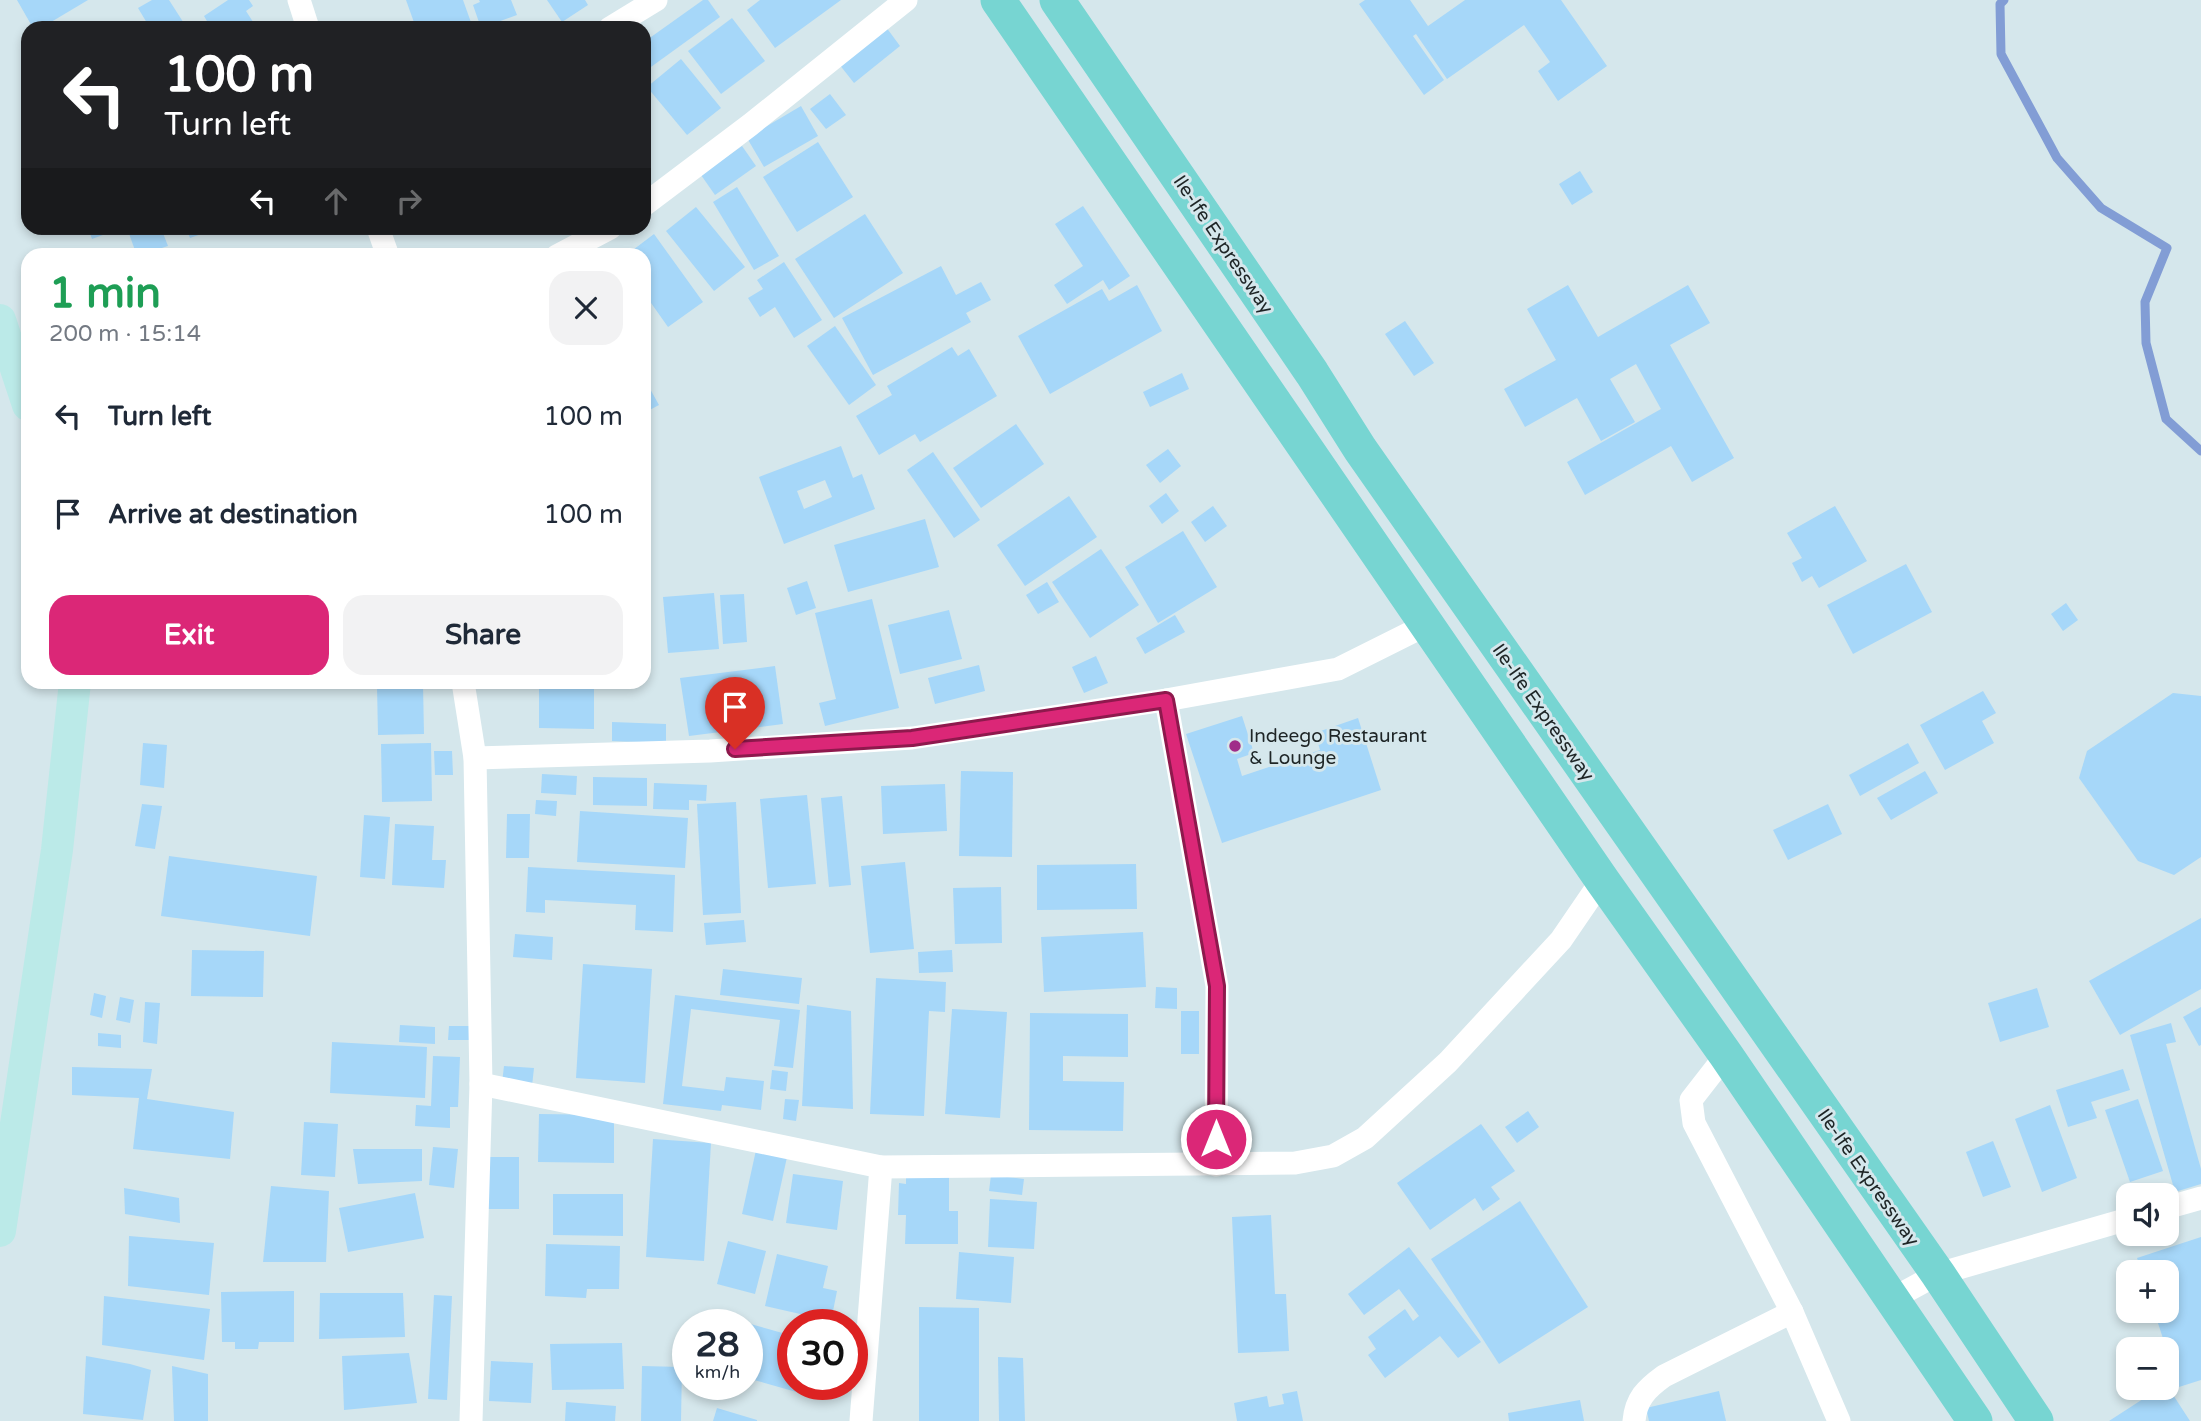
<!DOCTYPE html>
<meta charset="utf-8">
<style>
:root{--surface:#fff;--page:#f2f2f3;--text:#1f2937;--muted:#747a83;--accent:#db2777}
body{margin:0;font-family:"Varela Round",sans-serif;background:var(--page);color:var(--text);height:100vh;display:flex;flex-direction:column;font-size:26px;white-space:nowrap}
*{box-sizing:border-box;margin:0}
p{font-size:23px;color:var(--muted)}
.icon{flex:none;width:38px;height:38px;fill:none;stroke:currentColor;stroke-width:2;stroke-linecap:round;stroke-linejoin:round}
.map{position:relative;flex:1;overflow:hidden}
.panel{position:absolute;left:21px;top:248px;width:630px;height:441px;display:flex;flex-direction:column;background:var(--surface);border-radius:21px;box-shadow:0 4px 10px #0003}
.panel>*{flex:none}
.hud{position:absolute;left:21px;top:21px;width:630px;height:214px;border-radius:21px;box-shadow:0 4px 10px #0003;background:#202124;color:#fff;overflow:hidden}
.tools{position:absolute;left:2116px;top:1183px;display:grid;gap:14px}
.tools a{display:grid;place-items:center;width:63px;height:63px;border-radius:14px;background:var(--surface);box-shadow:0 4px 10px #0003;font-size:35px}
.speed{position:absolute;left:672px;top:1309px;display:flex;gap:14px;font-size:35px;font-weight:700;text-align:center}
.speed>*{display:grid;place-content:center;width:91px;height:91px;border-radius:50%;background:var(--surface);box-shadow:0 4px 10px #0003;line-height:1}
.speed small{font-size:18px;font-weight:400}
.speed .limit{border:10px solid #d22;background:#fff;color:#111}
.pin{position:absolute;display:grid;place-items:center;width:60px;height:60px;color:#fff;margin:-72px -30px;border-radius:50% 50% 50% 0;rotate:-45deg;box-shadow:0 0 7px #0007}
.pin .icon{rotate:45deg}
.me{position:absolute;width:77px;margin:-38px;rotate:0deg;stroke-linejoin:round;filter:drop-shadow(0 0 5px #0008)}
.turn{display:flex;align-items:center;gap:24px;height:147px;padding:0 28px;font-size:32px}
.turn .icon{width:91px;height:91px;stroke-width:2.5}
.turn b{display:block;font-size:49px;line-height:60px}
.lanes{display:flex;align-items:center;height:66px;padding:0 28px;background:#0003;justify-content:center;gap:35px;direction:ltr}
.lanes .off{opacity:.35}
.round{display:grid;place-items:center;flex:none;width:74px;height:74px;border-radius:21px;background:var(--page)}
.summary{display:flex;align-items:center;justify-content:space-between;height:119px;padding:0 28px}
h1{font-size:42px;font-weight:800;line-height:52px;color:#1e9e55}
.primary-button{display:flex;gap:14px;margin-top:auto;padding:14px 28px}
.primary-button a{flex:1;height:80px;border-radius:21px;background:var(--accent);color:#fff;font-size:28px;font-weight:800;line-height:80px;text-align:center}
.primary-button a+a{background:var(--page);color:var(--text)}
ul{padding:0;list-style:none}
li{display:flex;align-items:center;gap:21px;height:98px;padding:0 28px}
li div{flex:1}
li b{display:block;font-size:26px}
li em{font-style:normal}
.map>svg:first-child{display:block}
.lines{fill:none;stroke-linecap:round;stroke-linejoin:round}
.stream{stroke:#829dd5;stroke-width:9}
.building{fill:#a6d7f9;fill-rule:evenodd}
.street{stroke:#fff;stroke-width:23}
.secondary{stroke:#bbeae8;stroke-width:32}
.primary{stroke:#77d5d2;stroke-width:35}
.route-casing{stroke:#8e194d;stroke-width:18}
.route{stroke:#db2777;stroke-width:12}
.poi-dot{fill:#a02d89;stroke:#d5e7ec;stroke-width:2.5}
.labels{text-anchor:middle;stroke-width:6;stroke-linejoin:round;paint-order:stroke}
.street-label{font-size:19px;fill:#1e2526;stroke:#d5e7ec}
.poi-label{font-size:19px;fill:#1e2526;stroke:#d5e7ec;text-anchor:start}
</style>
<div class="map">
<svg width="2201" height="1421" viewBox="0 0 2201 1421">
<rect width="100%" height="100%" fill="#d5e7ec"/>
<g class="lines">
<path class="stream" d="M2004 0 2000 4 2001 54 2057 158 2101 208 2167 248 2145 302 2146 343 2166 419 2201 451"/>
</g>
<g class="building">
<path d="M17 0H88L41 28H33Z"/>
<path d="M152 0H169L187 28H150L138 8Z"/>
<path d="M228 0H249L253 6 246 11 257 28H211L204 16Z"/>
<path d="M406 0H463L473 28H416Z"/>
<path d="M479 0H511L517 15 481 28 473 5 480 2Z"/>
<path d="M547 0H585L588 5 562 22Z"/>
<path d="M703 0H708L720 17 644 72V42Z"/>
<path d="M760 0H841L775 48 747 10Z"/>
<path d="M1365 0H1410L1428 26 1465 0H1561L1607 66 1558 101 1538 71 1550 62 1524 25 1447 79 1416 34 1413 36 1444 80 1424 95 1359 4Z"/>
<path d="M732 18 765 61 721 94 688 51Z"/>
<path d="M886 27 900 46 854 83 839 64Z"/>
<path d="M681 59 721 108 687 135 647 87Z"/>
<path d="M830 94 846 115 826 129 810 109Z"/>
<path d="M801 106 818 136 764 167 747 138Z"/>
<path d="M818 142 853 197 797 232 763 177Z"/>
<path d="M742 146 756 166 715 195 701 175Z"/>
<path d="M1580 171 1593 192 1572 205 1559 184Z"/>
<path d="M737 187 779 256 754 270 713 202Z"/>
<path d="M1083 206 1130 276 1109 290 1103 280 1067 304 1054 285 1083 266 1055 224Z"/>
<path d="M696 207 745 267 714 291 666 231Z"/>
<path d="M865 214 903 273 834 318 795 259Z"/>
<path d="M88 228H122L92 239Z"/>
<path d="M127 228H161L168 246 137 256Z"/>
<path d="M186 228H218L190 238Z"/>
<path d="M654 234 703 302 668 327 644 293V256H625Z"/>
<path d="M784 262 822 320 794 338 775 307 760 317 748 298 763 289 757 280Z"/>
<path d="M941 266 956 295 981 282 991 300 966 313 971 322 873 375 842 318Z"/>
<path d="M1137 285 1162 331 1050 394 1018 336 1102 289 1109 301Z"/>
<path d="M1568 285 1598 337 1688 285 1710 323 1670 345 1734 458 1692 482 1671 446 1585 495 1567 462 1661 409 1636 364 1610 379 1635 422 1601 441 1577 398 1525 427 1504 389 1556 360 1527 309Z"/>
<path d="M1405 321 1434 363 1414 376 1385 334Z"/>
<path d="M835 326 876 385 849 405 807 346Z"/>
<path d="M952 347 958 356 969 349 997 396 920 442 915 434 879 455 856 416 892 395 887 386Z"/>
<path d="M1182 373 1189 389 1150 407 1143 392Z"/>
<path d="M644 378 659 405 644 413Z"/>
<path d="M1016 424 1044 464 981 508 953 468Z"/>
<path d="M841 446 853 478 862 474 875 509 784 544 759 477ZM825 480 832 497 804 509 797 491Z"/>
<path d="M1168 449 1181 466 1160 483 1146 465Z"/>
<path d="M933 452 980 520 954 538 907 470Z"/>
<path d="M1166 493 1179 511 1162 524 1149 506Z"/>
<path d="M1069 496 1097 537 1025 586 997 545Z"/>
<path d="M1213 506 1227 526 1205 542 1191 522Z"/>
<path d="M1835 506 1867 561 1819 588 1812 576 1802 582 1792 563 1802 558 1787 533Z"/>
<path d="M925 519 939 567 848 592 834 545Z"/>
<path d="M1183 531 1217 587 1158 623 1125 567Z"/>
<path d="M1101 549 1139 605 1090 638 1052 582Z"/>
<path d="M1906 564 1932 612 1853 654 1827 605Z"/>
<path d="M807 581 816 608 796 615 787 588Z"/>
<path d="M1047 582 1059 602 1038 614 1026 595Z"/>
<path d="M714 593 719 649 668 653 663 597Z"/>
<path d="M744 594 747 642 723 644 720 595Z"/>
<path d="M872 599 899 708 825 726 819 703 836 699 815 613Z"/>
<path d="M2066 603 2078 620 2063 631 2051 614Z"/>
<path d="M949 610 962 659 900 674 888 625Z"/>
<path d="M1175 615 1185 632 1145 654 1136 638Z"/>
<path d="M1096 656 1108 683 1084 693 1072 667Z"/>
<path d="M979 665 985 691 935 704 928 678Z"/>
<path d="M775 666 783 724 689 736 680 678Z"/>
<path d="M539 682H594V729L539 728Z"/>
<path d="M423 685 424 734 378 735 377 686Z"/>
<path d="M1983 691 1996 713 1982 721 1994 743 1945 770 1920 725Z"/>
<path d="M2173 693 2201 696V857L2174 875 2138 861 2079 778 2087 751Z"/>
<path d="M1242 716 1254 753 1237 759 1242 776 1320 750 1315 733 1358 718 1381 790 1222 843 1186 734Z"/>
<path d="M612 722 666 724V743L612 741Z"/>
<path d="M143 743 167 745 164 788 140 785Z"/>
<path d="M431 743 432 801 382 802 381 744Z"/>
<path d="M1908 743 1919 763 1860 796 1849 775Z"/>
<path d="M434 751H452L453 775H435Z"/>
<path d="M961 771 1013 772 1012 857 959 856Z"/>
<path d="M1925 771 1938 793 1891 820 1877 798Z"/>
<path d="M542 774 577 776 576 795 541 793Z"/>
<path d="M593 777 647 778V806L593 805Z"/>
<path d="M654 783 707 785 706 801 689 800V810L653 809Z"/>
<path d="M945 784 947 831 883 834 881 786Z"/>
<path d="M807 795 816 884 768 888 760 799Z"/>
<path d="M842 796 851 885 829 887 821 798Z"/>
<path d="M536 800 557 801 556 816 535 814Z"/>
<path d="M736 802 741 913 703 915 697 804Z"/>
<path d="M142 804 162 806 155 849 135 846Z"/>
<path d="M1828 804 1842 834 1788 860 1773 830Z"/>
<path d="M580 811 688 818 685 868 577 862Z"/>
<path d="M507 814H530L529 858H506Z"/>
<path d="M364 815 390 817 385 879 360 877Z"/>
<path d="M395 824 434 826 432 860H446L444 888 392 885Z"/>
<path d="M169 856 317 876 310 936 161 916Z"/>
<path d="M905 862 914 949 870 953 861 866Z"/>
<path d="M1136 864 1137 909 1037 910V865Z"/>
<path d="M528 867 675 875 673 932 635 930 636 905 545 900V913L526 912Z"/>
<path d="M1001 887 1002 943 955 944 953 888Z"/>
<path d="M2201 918V989L2120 1035 2089 981Z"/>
<path d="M744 920 746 942 706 945 704 923Z"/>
<path d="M1143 932 1146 987 1044 992 1041 937Z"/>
<path d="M515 934 553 937 552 960 513 957Z"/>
<path d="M192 950 264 951 263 997 191 996Z"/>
<path d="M952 950 953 972 919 973 918 952Z"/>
<path d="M583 964 652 969 645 1083 576 1078Z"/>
<path d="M723 969 802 978 799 1004 720 995Z"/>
<path d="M876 978 946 982 945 1012 929 1011 924 1116 870 1114Z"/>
<path d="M1156 987 1177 988V1009L1155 1008Z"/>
<path d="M2037 988 2049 1027 2000 1042 1988 1003Z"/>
<path d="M94 993 106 996 102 1018 90 1015Z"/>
<path d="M675 995 800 1010 793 1068 774 1066 780 1020 691 1009 682 1086 724 1091 726 1077 764 1081 761 1110 722 1105 721 1111 663 1104Z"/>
<path d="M120 997 134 1000 130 1023 116 1020Z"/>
<path d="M145 1002 160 1003 157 1044 143 1042Z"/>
<path d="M807 1005 851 1011 853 1109 802 1106Z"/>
<path d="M2201 1007V1045L2199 1046 2183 1017Z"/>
<path d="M952 1009 1007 1012 1000 1118 945 1114Z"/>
<rect x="1181" y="1011" width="18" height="43"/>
<path d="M1030 1013 1128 1014V1057L1063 1056V1081L1124 1082 1123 1131 1029 1130Z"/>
<path d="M2171 1023 2176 1042 2166 1044 2201 1169V1184L2175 1192 2130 1035Z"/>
<path d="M400 1025 435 1027V1044L399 1042Z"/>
<path d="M449 1026H469V1040H448Z"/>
<path d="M98 1033 121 1035V1048L98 1046Z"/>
<path d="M332 1042 427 1047 425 1098 330 1093Z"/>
<path d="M433 1056 460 1057 458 1107H450V1128L415 1126 416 1105 431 1106Z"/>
<path d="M504 1066 534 1068 532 1086 502 1083Z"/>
<path d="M72 1067 152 1069 147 1099 234 1112 230 1159 133 1149 139 1098 72 1095Z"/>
<path d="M2123 1069 2130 1090 2091 1102 2097 1118 2068 1127 2056 1090Z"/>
<path d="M772 1070 788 1072 786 1091 770 1089Z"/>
<path d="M785 1099 799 1100 796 1121 783 1119Z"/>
<path d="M2138 1099 2163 1171 2130 1182 2105 1110Z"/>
<path d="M2050 1105 2077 1178 2042 1192 2015 1119Z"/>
<path d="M1528 1111 1539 1127 1517 1143 1505 1127Z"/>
<path d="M539 1114 614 1115V1163L538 1162Z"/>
<path d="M304 1122 338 1124 335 1177 301 1175Z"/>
<path d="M1481 1124 1515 1171 1491 1187 1500 1199 1483 1211 1475 1198 1430 1230 1397 1183Z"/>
<path d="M653 1139 711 1143 704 1261 646 1257Z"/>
<path d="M1993 1141 2011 1187 1983 1197 1966 1152Z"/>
<path d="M433 1147 458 1149 454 1188 429 1185Z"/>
<path d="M353 1149H422V1181L358 1184Z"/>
<path d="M756 1150 787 1157 773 1221 742 1214Z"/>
<rect x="488" y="1157" width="31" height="52"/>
<path d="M906 1171 949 1172V1211H958V1244H905L906 1215H898L899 1183 906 1184Z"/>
<path d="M793 1174 843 1181 837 1230 786 1223Z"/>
<path d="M991 1175 1024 1179 1022 1195 989 1191Z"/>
<path d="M271 1186 329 1191 326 1262H263Z"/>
<path d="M124 1188 179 1198 180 1223 125 1214Z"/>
<path d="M415 1193 424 1238 348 1252 339 1208Z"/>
<path d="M553 1194H623V1236L553 1235Z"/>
<path d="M990 1199 1037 1202 1034 1249 988 1247Z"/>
<path d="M1520 1201 1588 1307 1499 1364 1431 1259Z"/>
<path d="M1271 1215 1275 1294H1286L1289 1351 1238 1353 1232 1217Z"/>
<path d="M129 1236 214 1243 209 1295 128 1286Z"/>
<path d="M2201 1237V1380L2179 1387 2154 1311H2166V1272H2142L2137 1258Z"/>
<path d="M728 1241 766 1251 755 1294 717 1284Z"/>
<path d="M546 1244 620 1246 619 1289H587L586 1298 545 1296Z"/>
<path d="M1409 1247 1481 1342 1458 1358 1440 1336 1385 1378 1368 1355 1376 1349 1368 1337 1405 1309 1413 1321 1419 1316 1399 1289 1364 1315 1348 1294Z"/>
<path d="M959 1252 1014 1257 1011 1303 956 1299Z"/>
<path d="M777 1254 828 1266 823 1288 837 1291 831 1321 765 1306Z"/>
<path d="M294 1291V1342H259L258 1349H235V1342H222L221 1292Z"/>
<path d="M320 1293H403L405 1337 319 1339Z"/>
<path d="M434 1295 452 1296 447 1400 428 1399Z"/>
<path d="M104 1296 210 1309 204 1360 102 1345Z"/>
<path d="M919 1307 979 1308V1421H919Z"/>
<path d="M740 1321 793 1336V1384H817L814 1397 747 1378V1325H738Z"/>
<path d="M622 1343 624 1389 552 1390 550 1344Z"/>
<path d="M409 1353 417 1403 344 1410 342 1356Z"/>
<path d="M86 1356 130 1364 151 1370 143 1420 83 1414Z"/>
<path d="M998 1357 1023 1358 1025 1421H999Z"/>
<path d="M491 1361 533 1363 531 1403 489 1401Z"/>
<path d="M172 1366 208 1374V1421H174Z"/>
<path d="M642 1366 682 1367 681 1421H641Z"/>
<path d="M2166 1384 2190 1421H2109L2160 1388H2166Z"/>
<path d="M1297 1391 1303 1421H1237L1234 1403 1267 1396 1269 1407 1284 1404 1282 1394Z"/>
<path d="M1719 1391 1726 1421H1649L1646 1408Z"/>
<path d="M1580 1400 1584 1421H1509L1508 1413Z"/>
<path d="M566 1402 616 1406 615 1421H565Z"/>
<path d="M717 1408 757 1420V1421H713Z"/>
</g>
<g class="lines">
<g class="street">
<path d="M299 0 308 28"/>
<path d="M610 28 656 0"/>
<path d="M644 205 750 125 906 0"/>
<path d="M378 228 388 256"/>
<path d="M557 256 610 228"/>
<path d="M463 682 475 758 481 1084 471 1421"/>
<path d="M1166 700 1217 986 1216 1165"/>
<path d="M475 758 710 751 912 738 1166 700 1338 669 1428 624"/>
<path d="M1726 1055 1691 1100 1694 1123 1792 1312 1839 1421"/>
<path d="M481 1084 881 1167 1295 1163 1333 1156 1365 1138 1448 1062 1561 940 1602 880"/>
<path d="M2166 1208 2201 1198"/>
<path d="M1892 1299 1938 1274 2128 1219"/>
<path d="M861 1421 881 1167"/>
<path d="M1634 1421C1636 1399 1646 1389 1664 1376L1792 1312"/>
</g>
<g class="secondary">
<path d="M0 320 28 405"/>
<path d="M0 1231 57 850 75 682"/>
</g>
<g class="primary">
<path d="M998 0 1602 880 1726 1055 1975 1421"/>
<path d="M1057 0 1312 373 1360 449 1938 1274 2036 1421"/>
</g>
</g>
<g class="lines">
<defs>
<path id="route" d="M735 749 912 738 1166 700 1217 986 1216 1139"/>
</defs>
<use href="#route" class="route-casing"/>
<use href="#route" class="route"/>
</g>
<circle class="poi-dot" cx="1235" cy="746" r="7"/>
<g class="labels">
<g class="street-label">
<text transform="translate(1224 244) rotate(56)" y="7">Ile-Ife Expressway</text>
<text transform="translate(1544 712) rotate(55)" y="7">Ile-Ife Expressway</text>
<text transform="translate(1869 1177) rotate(55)" y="7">Ile-Ife Expressway</text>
</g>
<g class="poi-label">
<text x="1249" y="742">Indeego Restaurant<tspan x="1249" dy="22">&amp; Lounge</tspan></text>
</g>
</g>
</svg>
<div class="tools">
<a><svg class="icon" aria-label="sound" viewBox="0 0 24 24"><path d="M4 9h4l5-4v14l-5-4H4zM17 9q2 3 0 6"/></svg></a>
<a>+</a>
<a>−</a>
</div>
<div class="speed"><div>28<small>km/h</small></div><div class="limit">30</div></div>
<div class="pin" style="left:735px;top:749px;background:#d93025"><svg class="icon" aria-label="arrive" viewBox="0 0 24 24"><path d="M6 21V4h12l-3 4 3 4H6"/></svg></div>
<svg class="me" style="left:1216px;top:1139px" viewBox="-20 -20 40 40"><circle r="17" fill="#db2777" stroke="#fff" stroke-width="3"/><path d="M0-11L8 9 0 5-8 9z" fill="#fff"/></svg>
<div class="hud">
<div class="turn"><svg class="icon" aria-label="left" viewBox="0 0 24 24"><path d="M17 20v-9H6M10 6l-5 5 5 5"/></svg><div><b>100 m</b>Turn left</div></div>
<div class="lanes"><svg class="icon" aria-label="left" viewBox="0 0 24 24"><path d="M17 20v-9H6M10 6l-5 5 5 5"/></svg><svg class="icon off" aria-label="ahead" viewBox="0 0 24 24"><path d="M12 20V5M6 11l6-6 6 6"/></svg><svg class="icon off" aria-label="right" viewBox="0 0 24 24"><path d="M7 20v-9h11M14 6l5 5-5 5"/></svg></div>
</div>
<section class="panel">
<div class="summary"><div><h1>1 min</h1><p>200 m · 15:14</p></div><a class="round"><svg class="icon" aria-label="close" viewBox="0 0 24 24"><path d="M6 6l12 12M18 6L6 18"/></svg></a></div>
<ul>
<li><svg class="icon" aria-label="left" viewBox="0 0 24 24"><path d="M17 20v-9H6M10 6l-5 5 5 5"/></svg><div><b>Turn left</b></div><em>100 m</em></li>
<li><svg class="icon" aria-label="arrive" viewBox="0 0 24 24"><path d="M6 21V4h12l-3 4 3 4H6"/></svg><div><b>Arrive at destination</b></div><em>100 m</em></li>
</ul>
<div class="primary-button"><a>Exit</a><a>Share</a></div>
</section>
</div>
